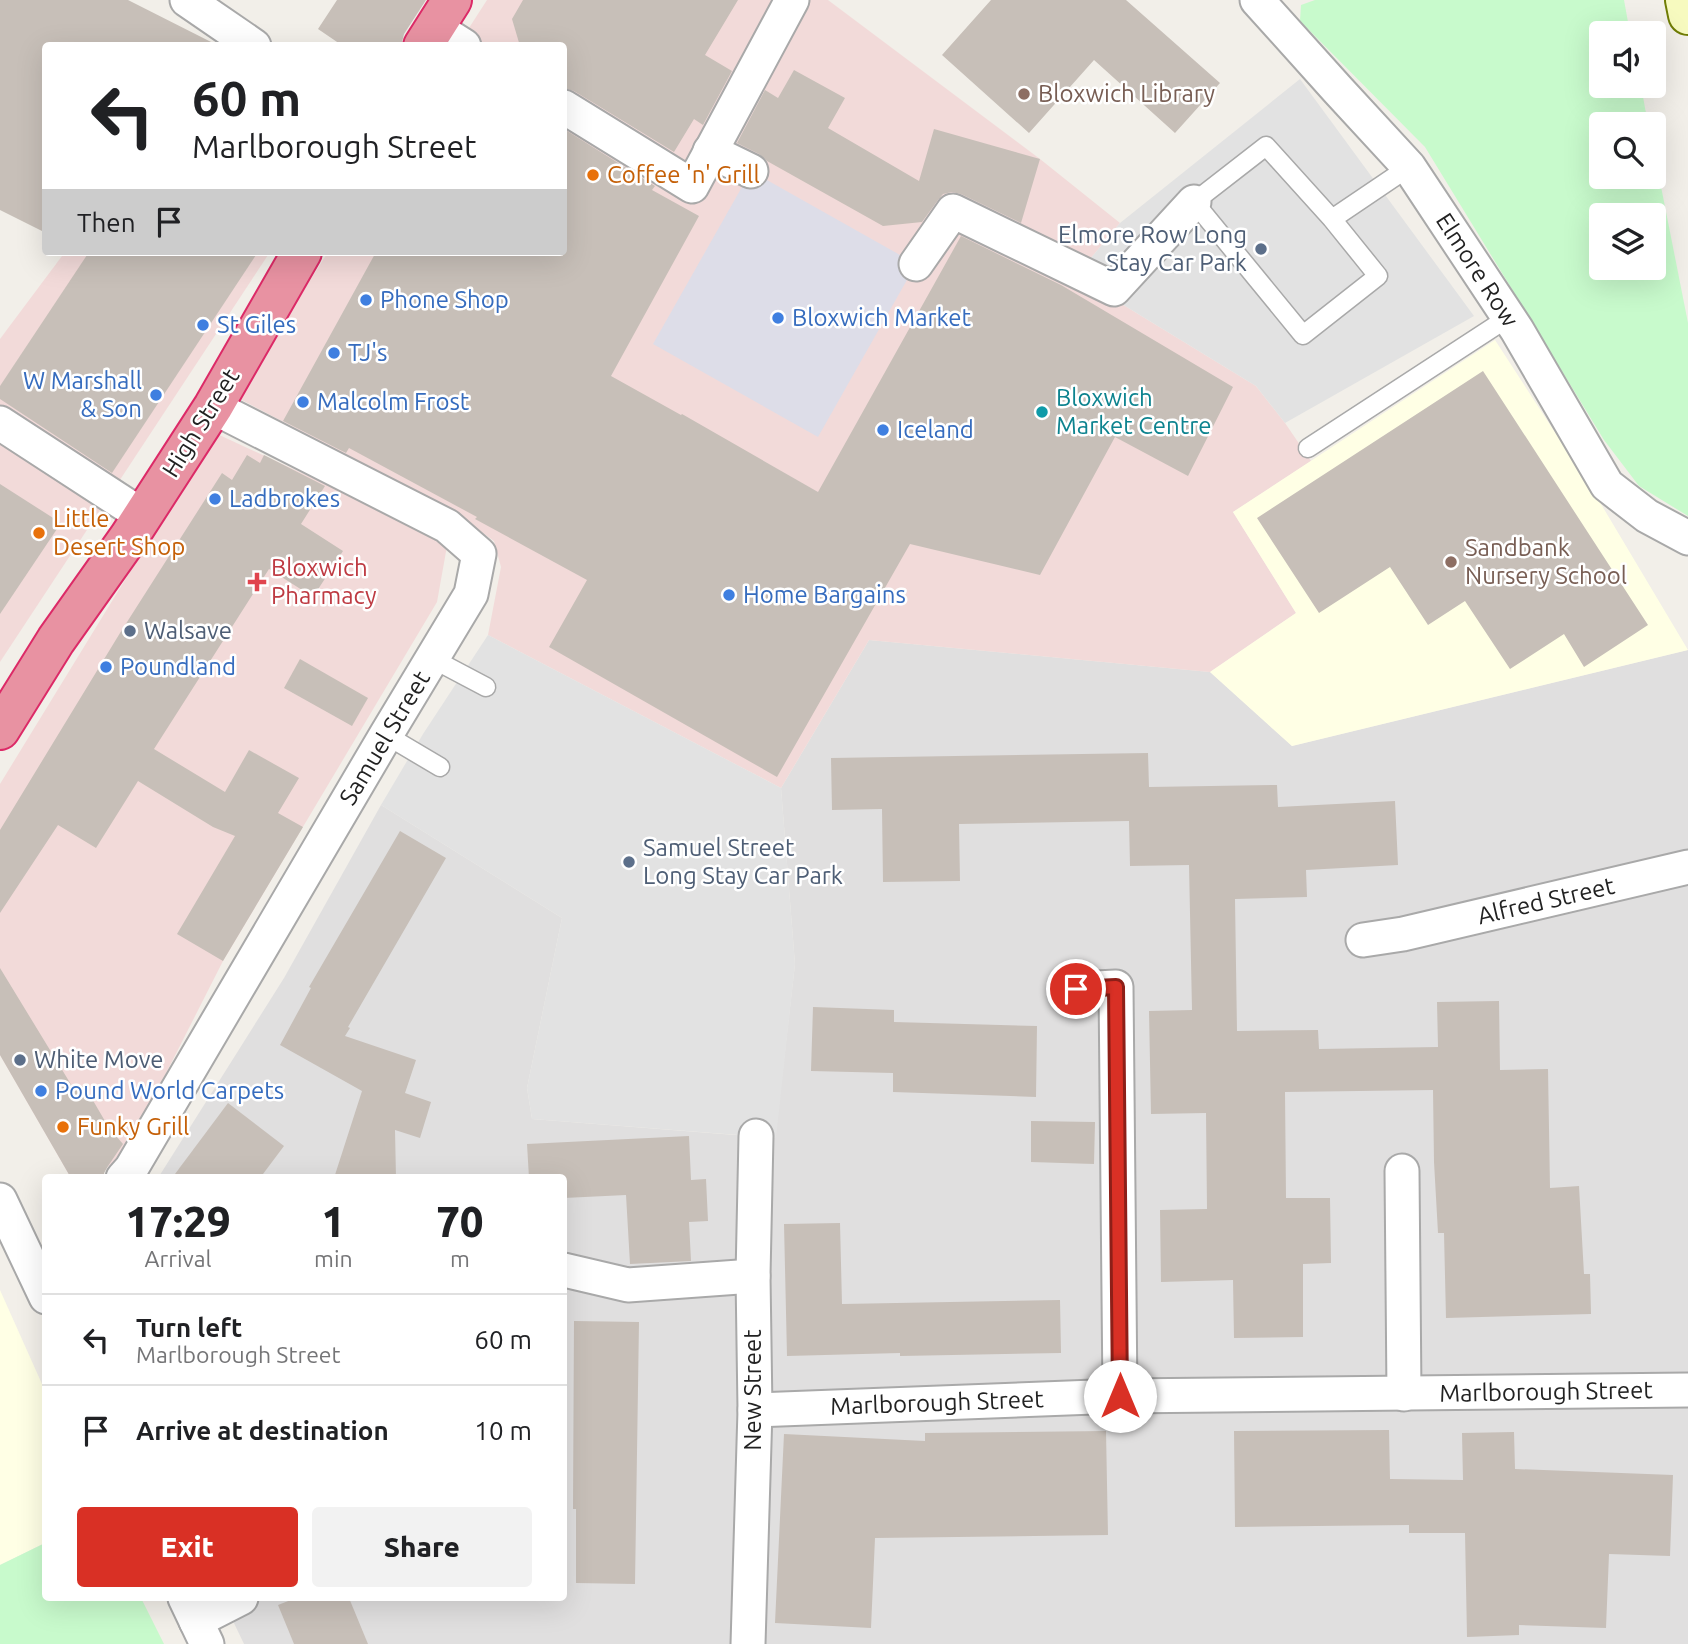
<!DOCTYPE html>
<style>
:root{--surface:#fff;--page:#f2f2f2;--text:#202124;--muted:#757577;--line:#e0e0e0;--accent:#d93025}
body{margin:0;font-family:Ubuntu,sans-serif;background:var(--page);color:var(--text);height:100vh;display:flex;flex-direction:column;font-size:26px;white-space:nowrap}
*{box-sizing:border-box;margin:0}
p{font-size:23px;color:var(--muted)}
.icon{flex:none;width:38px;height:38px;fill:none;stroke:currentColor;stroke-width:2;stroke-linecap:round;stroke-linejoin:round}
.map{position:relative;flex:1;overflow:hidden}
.drawer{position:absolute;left:42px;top:1174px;width:525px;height:427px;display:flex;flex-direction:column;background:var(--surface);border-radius:7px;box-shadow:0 7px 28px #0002}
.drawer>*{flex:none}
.guide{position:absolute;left:42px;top:42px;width:525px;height:214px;border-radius:7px;box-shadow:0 7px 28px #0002;background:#fff;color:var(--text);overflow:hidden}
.controls{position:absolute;left:1589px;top:21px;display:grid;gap:14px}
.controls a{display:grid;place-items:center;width:77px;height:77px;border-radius:7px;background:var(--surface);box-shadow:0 7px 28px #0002;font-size:35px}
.pin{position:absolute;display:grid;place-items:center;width:60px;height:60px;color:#fff;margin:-30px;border:4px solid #fff;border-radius:50%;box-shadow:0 2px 7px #0007}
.me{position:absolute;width:77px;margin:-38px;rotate:0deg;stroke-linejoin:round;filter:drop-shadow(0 0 5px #0008)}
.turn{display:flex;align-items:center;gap:24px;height:147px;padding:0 35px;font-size:32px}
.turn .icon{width:91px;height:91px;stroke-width:2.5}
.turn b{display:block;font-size:49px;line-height:60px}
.then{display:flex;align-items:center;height:66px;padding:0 35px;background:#0003;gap:14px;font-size:26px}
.eta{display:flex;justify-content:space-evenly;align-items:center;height:119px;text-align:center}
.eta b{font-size:42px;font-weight:800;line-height:49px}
.button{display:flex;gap:14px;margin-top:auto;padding:14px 35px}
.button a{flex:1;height:80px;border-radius:7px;background:var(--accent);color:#fff;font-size:28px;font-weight:800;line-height:80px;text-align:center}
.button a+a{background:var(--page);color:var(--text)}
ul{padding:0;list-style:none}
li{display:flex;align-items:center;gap:21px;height:91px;padding:0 35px;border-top:2px solid var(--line)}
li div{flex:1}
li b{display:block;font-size:26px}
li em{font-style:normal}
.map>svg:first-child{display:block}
.residential{fill:#e0dfdf}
.commercial{fill:#f2dad9}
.education{fill:#ffffe5}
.park{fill:#c8facc;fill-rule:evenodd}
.parking{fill:#e2e2e2}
.plaza{fill:#dddde8}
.building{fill:#c7bfb8}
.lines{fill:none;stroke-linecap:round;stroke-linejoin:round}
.lane-casing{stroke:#a9a9a9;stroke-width:21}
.street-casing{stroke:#a9a9a9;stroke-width:37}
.secondary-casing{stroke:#707d05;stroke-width:42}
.highway-casing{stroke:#dc2a67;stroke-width:42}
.lane{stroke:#fff;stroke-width:18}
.street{stroke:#fff;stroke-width:33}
.secondary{stroke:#f7fabf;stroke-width:38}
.highway{stroke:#e892a2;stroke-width:38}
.route-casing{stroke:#8d1f18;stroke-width:18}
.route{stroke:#d93025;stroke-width:12}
.education-dot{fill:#8d6e63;stroke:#fff;stroke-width:2.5}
.food-dot{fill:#e8710a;stroke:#fff;stroke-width:2.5}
.service-dot{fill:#5c6f8a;stroke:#fff;stroke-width:2.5}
.shop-dot{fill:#3f7fe0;stroke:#fff;stroke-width:2.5}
.culture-dot{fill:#0f9aa8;stroke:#fff;stroke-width:2.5}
.health-dot{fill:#e0444e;stroke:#fff;stroke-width:2.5}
.labels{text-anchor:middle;stroke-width:5;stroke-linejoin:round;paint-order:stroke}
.education-label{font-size:24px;fill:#785e54;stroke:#fff;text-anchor:start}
.food-label{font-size:24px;fill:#c56008;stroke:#fff;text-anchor:start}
.service-label{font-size:24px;fill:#4e5e75;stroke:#fff;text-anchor:start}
.street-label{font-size:24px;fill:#222;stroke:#fff}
.shop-label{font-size:24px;fill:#366cbe;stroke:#fff;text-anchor:start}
.culture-label{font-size:24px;fill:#0d838f;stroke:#fff;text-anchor:start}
.health-label{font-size:24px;fill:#be3a42;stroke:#fff;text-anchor:start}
</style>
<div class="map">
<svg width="1688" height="1644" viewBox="0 0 1688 1644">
<rect width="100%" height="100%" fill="#f2efe9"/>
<path class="residential" d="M869 640 1210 672 1292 746 1688 650V1644H244L222 1598H564V1178H158L284 978 381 805 562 918 527 1088 532 1119 775 1138 795 964 781 788Z"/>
<g class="commercial">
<path d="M487 0H828L1040 159 1120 223 1076 276 1256 386 1285 423 1311 461 1233 512 1296 613 1210 672 869 640 781 788 488 635 501 567 494 541 451 510 236 397 328 252H564V46L458 45Z"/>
<path d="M65 252H270L0 662V339Z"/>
<path d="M215 433 419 527 447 546 437 602 223 961 128 1148 96 1178H71L0 1055V784Z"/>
</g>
<g class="education">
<path d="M1495 340 1595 494 1688 650 1292 746 1210 672 1296 613 1233 512Z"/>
<path d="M0 1290 46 1393 45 1543 0 1565Z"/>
</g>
<g class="park">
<path d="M1315 0H1624L1630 33H1601V86H1641L1648 124H1601V177H1654V151L1688 323V516L1639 486 1604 440 1425 147 1300 21 1301 5ZM1601 215H1654V268H1601Z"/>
<path d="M45 1543 46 1598H141L164 1644H0V1565Z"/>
</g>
<g class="parking">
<path d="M1300 79 1474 316 1285 423 1256 386 1076 276 1120 223Z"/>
<path d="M488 635 781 788 795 964 776 1138 532 1119 527 1088 562 918 381 805 423 734Z"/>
</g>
<path class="plaza" d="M751 171 916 264 818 437 653 344Z"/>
<g class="building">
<path d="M0 0H128L219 46H46V233L0 210Z"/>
<path d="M337 0H426L404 34 401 46H343L318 29Z"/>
<path d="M523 0H738L705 55 732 71 703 125 694 119 674 152 574 91 564 88V46H520L512 19Z"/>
<path d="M991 0H1126L1220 83 1175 133 1094 60 1029 133 942 55Z"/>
<path d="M794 70 845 98 828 128 919 181 934 129 1040 159 1021 223 961 194 952 192 943 194 938 200 922 222 883 226 767 161 759 154 737 143 765 90 778 98Z"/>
<path d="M564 129 655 186 652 190 699 216 611 376 681 415 682 414 818 492 961 236 1061 285 1233 387 1188 476 1115 437 1040 575 910 544 777 777 549 647 587 580 475 519 477 517 349 448 346 453 283 421 376 252H564Z"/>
<path d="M89 252H258L112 473 0 399V386Z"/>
<path d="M1483 371 1648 625 1584 667 1564 634 1510 669 1465 601 1428 625 1390 567 1319 613 1257 518Z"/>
<path d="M247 455 260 463 264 455 325 486 301 524 343 551 313 597 269 569 154 749 225 792 249 750 299 778 278 813 303 827 223 961 177 934 235 836 213 827 138 781 96 848 58 825 0 913V830L120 633 222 473 232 480Z"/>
<path d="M0 484 61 523 0 614Z"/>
<path d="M300 659 368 698 352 726 284 688Z"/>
<path d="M1148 753 1149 787 1277 785 1278 807 1395 801 1398 865 1306 870 1307 897 1235 899 1237 1031 1318 1030 1319 1049 1438 1047 1437 1002 1499 1001 1500 1070 1548 1069 1550 1188 1579 1186 1584 1274H1590L1591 1314 1446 1318 1444 1233H1438L1434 1162 1433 1090 1285 1092 1286 1198H1330L1331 1263 1303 1264V1337L1234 1338 1233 1280 1161 1282 1160 1210 1207 1209 1206 1113 1151 1114 1149 1011 1192 1010 1189 865 1130 866 1129 821 959 824 960 881 883 882 882 809 832 810 831 758Z"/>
<path d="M400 831 446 858 348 1027 350 1028 345 1036 416 1060 405 1093 431 1102 420 1138 395 1130 396 1178H334L362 1091 280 1045 311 988 309 987Z"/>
<path d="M0 968 75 1091 84 1085 109 1128 123 1144 108 1166 104 1173V1178H71L0 1055Z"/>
<path d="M813 1007 894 1010V1022L1037 1026 1036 1097 893 1092V1073L811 1071Z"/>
<path d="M228 1103 284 1146 260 1178H172Z"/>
<path d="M1031 1121 1095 1122 1094 1164 1031 1162Z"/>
<path d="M689 1136 691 1180 706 1179 708 1221 689 1222 691 1261 630 1264 626 1195 564 1198V1178H529L527 1144Z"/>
<path d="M840 1223 842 1304 1060 1300 1061 1353 900 1356V1353L787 1356 784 1224Z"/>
<path d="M574 1321 639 1322 635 1584 576 1583V1509H573Z"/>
<path d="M1389 1430 1390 1479 1463 1480 1462 1433 1514 1432 1515 1469 1673 1475 1670 1556 1609 1554 1606 1628 1519 1625V1635L1467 1637 1465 1533H1409V1525L1235 1527 1234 1431Z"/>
<path d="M1106 1431 1108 1535 875 1538 871 1628 775 1623 784 1434 925 1441V1433Z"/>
<path d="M296 1598H349L368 1644H294L278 1605Z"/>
</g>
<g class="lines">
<defs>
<g id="lane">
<path d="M1332 219 1266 146 1194 202 1303 335 1378 276 1332 219 1409 167"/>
<path d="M1308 448 1509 317"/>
<path d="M433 659 486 687"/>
<path d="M386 735 440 767"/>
</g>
<g id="street">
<path d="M187 0 254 46"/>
<path d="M1257 0 1338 90 1409 167 1517 330 1607 485 1647 516 1688 538"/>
<path d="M434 27 464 46"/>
<path d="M564 107 692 186 792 0"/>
<path d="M710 151 751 171"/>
<path d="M916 264 953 211 1114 289 1194 202"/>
<path d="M0 423 143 516"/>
<path d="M1363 940 1403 934 1688 867"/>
<path d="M1076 989 1116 987 1120 1396"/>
<path d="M1402 1171 1404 1394"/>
<path d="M123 1178 131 1169 386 735 471 594 479 554 447 526 213 407"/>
<path d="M0 1200 46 1297"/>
<path d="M564 1270 628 1285 753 1276"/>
<path d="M755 1410 1120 1396 1688 1390"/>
<path d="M185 1598 207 1644"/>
<path d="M196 1621 241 1598"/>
<path d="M748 1644 755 1410 753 1276 756 1136"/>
</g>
<path id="secondary" d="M1685 0 1688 15"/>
<g id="highway">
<path d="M423 46 452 0"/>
<path d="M0 730 56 640 129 537 213 407 302 252"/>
</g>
</defs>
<use href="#lane" class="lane-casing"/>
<use href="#street" class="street-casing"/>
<use href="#secondary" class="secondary-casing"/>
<use href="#highway" class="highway-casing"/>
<use href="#lane" class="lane"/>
<use href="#street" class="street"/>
<use href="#secondary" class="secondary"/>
<use href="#highway" class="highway"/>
</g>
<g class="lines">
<defs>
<path id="route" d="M1076 989 1116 987 1120 1396"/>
</defs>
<use href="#route" class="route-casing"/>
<use href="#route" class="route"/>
</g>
<g class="education-dot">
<circle cx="1024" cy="94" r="7"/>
<circle cx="1451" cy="562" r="7"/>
</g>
<g class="food-dot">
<circle cx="593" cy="175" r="7"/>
<circle cx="39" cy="533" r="7"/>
<circle cx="63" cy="1127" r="7"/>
</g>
<g class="service-dot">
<circle cx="1261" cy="249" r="7"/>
<circle cx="130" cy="631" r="7"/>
<circle cx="629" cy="862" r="7"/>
<circle cx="20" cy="1060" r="7"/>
</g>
<g class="shop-dot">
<circle cx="366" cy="300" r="7"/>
<circle cx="778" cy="318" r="7"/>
<circle cx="203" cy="325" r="7"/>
<circle cx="334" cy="353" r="7"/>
<circle cx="156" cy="395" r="7"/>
<circle cx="303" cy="402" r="7"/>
<circle cx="883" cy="430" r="7"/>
<circle cx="215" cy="499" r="7"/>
<circle cx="729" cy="595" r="7"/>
<circle cx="106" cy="667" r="7"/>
<circle cx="41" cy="1091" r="7"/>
</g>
<circle class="culture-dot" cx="1042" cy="412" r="7"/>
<path class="health-dot" d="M253.5 571.5h7v7h7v7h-7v7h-7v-7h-7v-7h7z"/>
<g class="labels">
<g class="education-label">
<text x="1038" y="102">Bloxwich Library</text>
<text x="1465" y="556">Sandbank<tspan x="1465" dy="28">Nursery School</tspan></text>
</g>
<g class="food-label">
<text x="607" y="183">Coffee 'n' Grill</text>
<text x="53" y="527">Little<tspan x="53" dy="28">Desert Shop</tspan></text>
<text x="77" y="1135">Funky Grill</text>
</g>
<g class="service-label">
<text x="1247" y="243" text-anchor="end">Elmore Row Long<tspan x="1247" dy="28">Stay Car Park</tspan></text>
<text x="144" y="639">Walsave</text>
<text x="643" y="856">Samuel Street<tspan x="643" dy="28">Long Stay Car Park</tspan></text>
<text x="34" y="1068">White Move</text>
</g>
<g class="street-label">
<text transform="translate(1477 270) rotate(57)" y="8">Elmore Row</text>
<text transform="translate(201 423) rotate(-58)" y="8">High Street</text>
<text transform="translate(385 738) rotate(-59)" y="8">Samuel Street</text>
<text transform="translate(1546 901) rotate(-13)" y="8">Alfred Street</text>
<text transform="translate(753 1390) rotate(-90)" y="8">New Street</text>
<text transform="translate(1546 1392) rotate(-1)" y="8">Marlborough Street</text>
<text transform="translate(937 1403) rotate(-2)" y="8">Marlborough Street</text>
</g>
<g class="shop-label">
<text x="380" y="308">Phone Shop</text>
<text x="792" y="326">Bloxwich Market</text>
<text x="217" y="333">St Giles</text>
<text x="348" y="361">TJ's</text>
<text x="142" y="389" text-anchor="end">W Marshall<tspan x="142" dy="28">&amp; Son</tspan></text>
<text x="317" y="410">Malcolm Frost</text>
<text x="897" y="438">Iceland</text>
<text x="229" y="507">Ladbrokes</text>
<text x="743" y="603">Home Bargains</text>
<text x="120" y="675">Poundland</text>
<text x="55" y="1099">Pound World Carpets</text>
</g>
<g class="culture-label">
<text x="1056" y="406">Bloxwich<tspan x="1056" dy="28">Market Centre</tspan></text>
</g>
<g class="health-label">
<text x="271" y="576">Bloxwich<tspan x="271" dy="28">Pharmacy</tspan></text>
</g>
</g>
</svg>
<div class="controls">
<a><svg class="icon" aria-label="sound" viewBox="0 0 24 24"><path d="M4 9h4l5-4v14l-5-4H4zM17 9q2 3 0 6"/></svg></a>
<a><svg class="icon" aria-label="search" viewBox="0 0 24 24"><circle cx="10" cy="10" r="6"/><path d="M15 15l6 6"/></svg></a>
<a><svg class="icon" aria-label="layers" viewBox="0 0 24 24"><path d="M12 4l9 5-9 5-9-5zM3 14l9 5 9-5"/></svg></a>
</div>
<div class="pin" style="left:1076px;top:989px;background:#d93025"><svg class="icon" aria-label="arrive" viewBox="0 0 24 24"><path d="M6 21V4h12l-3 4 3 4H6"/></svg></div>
<svg class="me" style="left:1120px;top:1396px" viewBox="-20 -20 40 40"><circle r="19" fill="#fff"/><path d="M0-13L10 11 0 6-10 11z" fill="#d93025"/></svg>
<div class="guide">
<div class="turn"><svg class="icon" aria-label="left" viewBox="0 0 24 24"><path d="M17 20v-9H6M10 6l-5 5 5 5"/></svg><div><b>60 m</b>Marlborough Street</div></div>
<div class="then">Then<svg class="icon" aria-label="arrive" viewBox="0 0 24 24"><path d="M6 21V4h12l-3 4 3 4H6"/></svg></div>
</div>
<section class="drawer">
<div class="eta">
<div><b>17:29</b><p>Arrival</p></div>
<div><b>1</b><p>min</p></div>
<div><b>70</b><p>m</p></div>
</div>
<ul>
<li><svg class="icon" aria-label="left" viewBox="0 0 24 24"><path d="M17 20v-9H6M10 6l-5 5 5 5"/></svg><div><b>Turn left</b><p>Marlborough Street</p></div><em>60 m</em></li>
<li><svg class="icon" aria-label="arrive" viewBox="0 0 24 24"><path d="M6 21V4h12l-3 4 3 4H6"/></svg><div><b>Arrive at destination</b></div><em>10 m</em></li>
</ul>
<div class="button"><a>Exit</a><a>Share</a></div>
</section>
</div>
